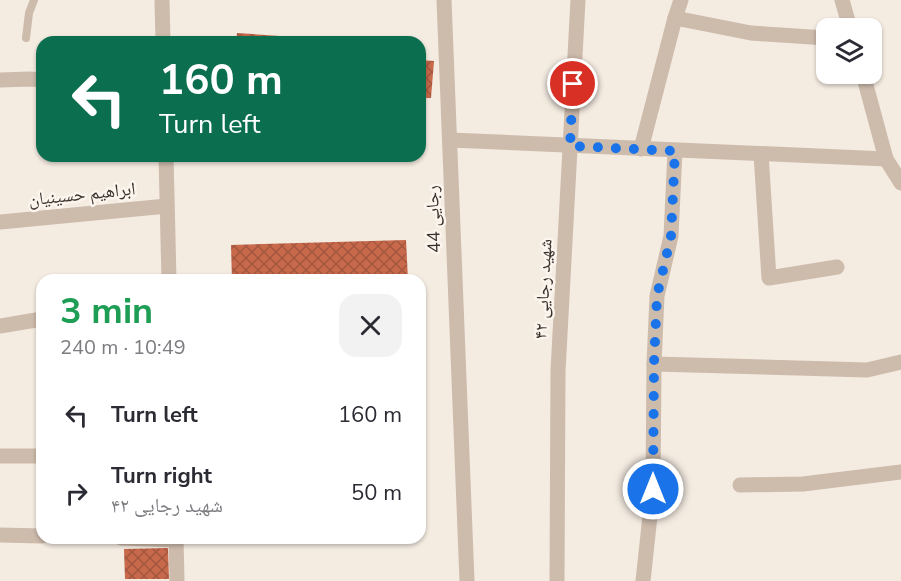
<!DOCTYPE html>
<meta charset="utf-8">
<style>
:root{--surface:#fff;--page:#f2f2f3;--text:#2b2b33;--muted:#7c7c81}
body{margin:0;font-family:"Nunito Sans","Noto Naskh Arabic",sans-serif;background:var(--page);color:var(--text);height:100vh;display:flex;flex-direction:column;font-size:22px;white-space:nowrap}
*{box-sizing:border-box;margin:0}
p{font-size:20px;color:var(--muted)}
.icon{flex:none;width:33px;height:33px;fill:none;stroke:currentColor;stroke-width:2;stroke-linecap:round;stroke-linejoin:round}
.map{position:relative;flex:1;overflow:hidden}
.drawer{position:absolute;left:36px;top:274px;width:390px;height:270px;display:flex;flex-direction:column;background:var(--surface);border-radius:18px;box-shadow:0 2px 4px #0004}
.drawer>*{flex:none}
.banner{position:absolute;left:36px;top:36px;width:390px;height:126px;border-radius:18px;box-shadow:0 2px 4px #0004;background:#0b6e4f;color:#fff;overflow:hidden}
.controls{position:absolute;left:816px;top:18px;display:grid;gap:12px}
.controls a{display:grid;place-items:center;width:66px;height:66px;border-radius:12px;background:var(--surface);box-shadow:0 2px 4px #0004;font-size:30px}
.pin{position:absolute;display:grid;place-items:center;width:51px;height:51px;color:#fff;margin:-26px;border:3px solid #fff;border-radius:50%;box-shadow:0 2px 6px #0007}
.me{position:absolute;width:66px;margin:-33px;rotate:0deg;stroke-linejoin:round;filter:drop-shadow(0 0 4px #0008)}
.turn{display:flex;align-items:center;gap:21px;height:126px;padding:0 24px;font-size:27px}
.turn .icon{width:78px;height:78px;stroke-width:2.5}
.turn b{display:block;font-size:42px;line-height:51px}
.round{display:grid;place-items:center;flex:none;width:63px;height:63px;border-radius:18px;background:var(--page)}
.headline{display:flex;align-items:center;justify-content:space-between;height:102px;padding:0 24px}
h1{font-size:36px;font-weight:700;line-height:45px;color:#1e9e55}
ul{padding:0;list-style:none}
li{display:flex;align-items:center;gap:18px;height:78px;padding:0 24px}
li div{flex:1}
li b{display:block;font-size:22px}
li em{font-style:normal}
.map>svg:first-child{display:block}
.building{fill:url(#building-cross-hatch)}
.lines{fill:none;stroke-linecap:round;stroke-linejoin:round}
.lane{stroke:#cdbbac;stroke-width:8}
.street{stroke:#cdbbac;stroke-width:15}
.route{stroke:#1a73e8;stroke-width:10;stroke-dasharray:0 18}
.labels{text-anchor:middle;stroke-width:5;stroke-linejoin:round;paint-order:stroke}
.street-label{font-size:18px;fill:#3b302b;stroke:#fbf5ee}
</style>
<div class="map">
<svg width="901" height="581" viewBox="0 0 901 581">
<defs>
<pattern id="building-cross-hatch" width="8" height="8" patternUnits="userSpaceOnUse" patternTransform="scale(1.5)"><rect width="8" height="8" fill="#c8694b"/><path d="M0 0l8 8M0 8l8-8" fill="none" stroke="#a4573f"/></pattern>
</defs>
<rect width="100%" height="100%" fill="#f4ebe1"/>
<g class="building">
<path d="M237 33 309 38V42H236Z"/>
<path d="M195 38 222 40V42H195Z"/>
<path d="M420 60 434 61 431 98H420Z"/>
<path d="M406 240 408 280H232L231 245Z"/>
<path d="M168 548 169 579H125L124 549Z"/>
</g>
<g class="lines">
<path class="lane" d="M26 38 29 13 34 0"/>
<g class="street">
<path d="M162 0 163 42"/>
<path d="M444 0 467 581"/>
<path d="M842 0 850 28"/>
<path d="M675 18 751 33 826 38"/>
<path d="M863 74 886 159 901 183"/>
<path d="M0 80 30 79 42 80"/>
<path d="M450 140 886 159"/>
<path d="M641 149 675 18 681 0"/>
<path d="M761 154 769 278 837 267"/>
<path d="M166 156 169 280"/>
<path d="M0 222 167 206"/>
<path d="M0 326 42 319"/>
<path d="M654 364 867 370 901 362"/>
<path d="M0 456H42"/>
<path d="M740 485 803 484 901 472"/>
<path d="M0 535 42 536"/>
<path d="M121 538 176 540"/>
<path d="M176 538 177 581"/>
<path d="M557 581 558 371 578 0"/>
<path d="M643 581 653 488 654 364 657 296 671 236 675 151"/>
</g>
</g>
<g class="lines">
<path class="route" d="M573 84 570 146 675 151 671 236 657 296 654 364 653 489"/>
</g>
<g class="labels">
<g class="street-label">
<text transform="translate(82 194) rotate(-6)" y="6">ابراهیم حسینیان</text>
<text transform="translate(433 219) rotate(-92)" y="6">رجایی 44</text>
<text transform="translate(543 289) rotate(-87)" y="6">شهید رجایی ۴۲</text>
</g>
</g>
</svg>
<div class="controls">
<a><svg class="icon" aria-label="layers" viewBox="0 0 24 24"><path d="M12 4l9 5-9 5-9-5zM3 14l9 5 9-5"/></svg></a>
</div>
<div class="pin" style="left:573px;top:84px;background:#d93025"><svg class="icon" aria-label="arrive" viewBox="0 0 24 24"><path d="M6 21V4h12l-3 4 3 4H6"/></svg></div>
<svg class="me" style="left:653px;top:489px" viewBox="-20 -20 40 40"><circle r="17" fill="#1a73e8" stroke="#fff" stroke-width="3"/><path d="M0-11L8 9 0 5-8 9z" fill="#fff"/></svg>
<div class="banner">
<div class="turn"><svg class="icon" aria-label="left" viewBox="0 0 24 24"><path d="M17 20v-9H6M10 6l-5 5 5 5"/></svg><div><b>160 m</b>Turn left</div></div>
</div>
<section class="drawer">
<div class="headline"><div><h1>3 min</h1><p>240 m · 10:49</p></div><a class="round"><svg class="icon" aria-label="close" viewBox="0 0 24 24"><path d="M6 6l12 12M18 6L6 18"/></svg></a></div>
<ul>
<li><svg class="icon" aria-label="left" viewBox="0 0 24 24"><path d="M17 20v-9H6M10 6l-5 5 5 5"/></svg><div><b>Turn left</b></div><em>160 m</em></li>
<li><svg class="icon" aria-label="right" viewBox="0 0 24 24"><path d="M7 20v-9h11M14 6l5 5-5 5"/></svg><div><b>Turn right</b><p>شهید رجایی ۴۲</p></div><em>50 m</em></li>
</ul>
</section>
</div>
